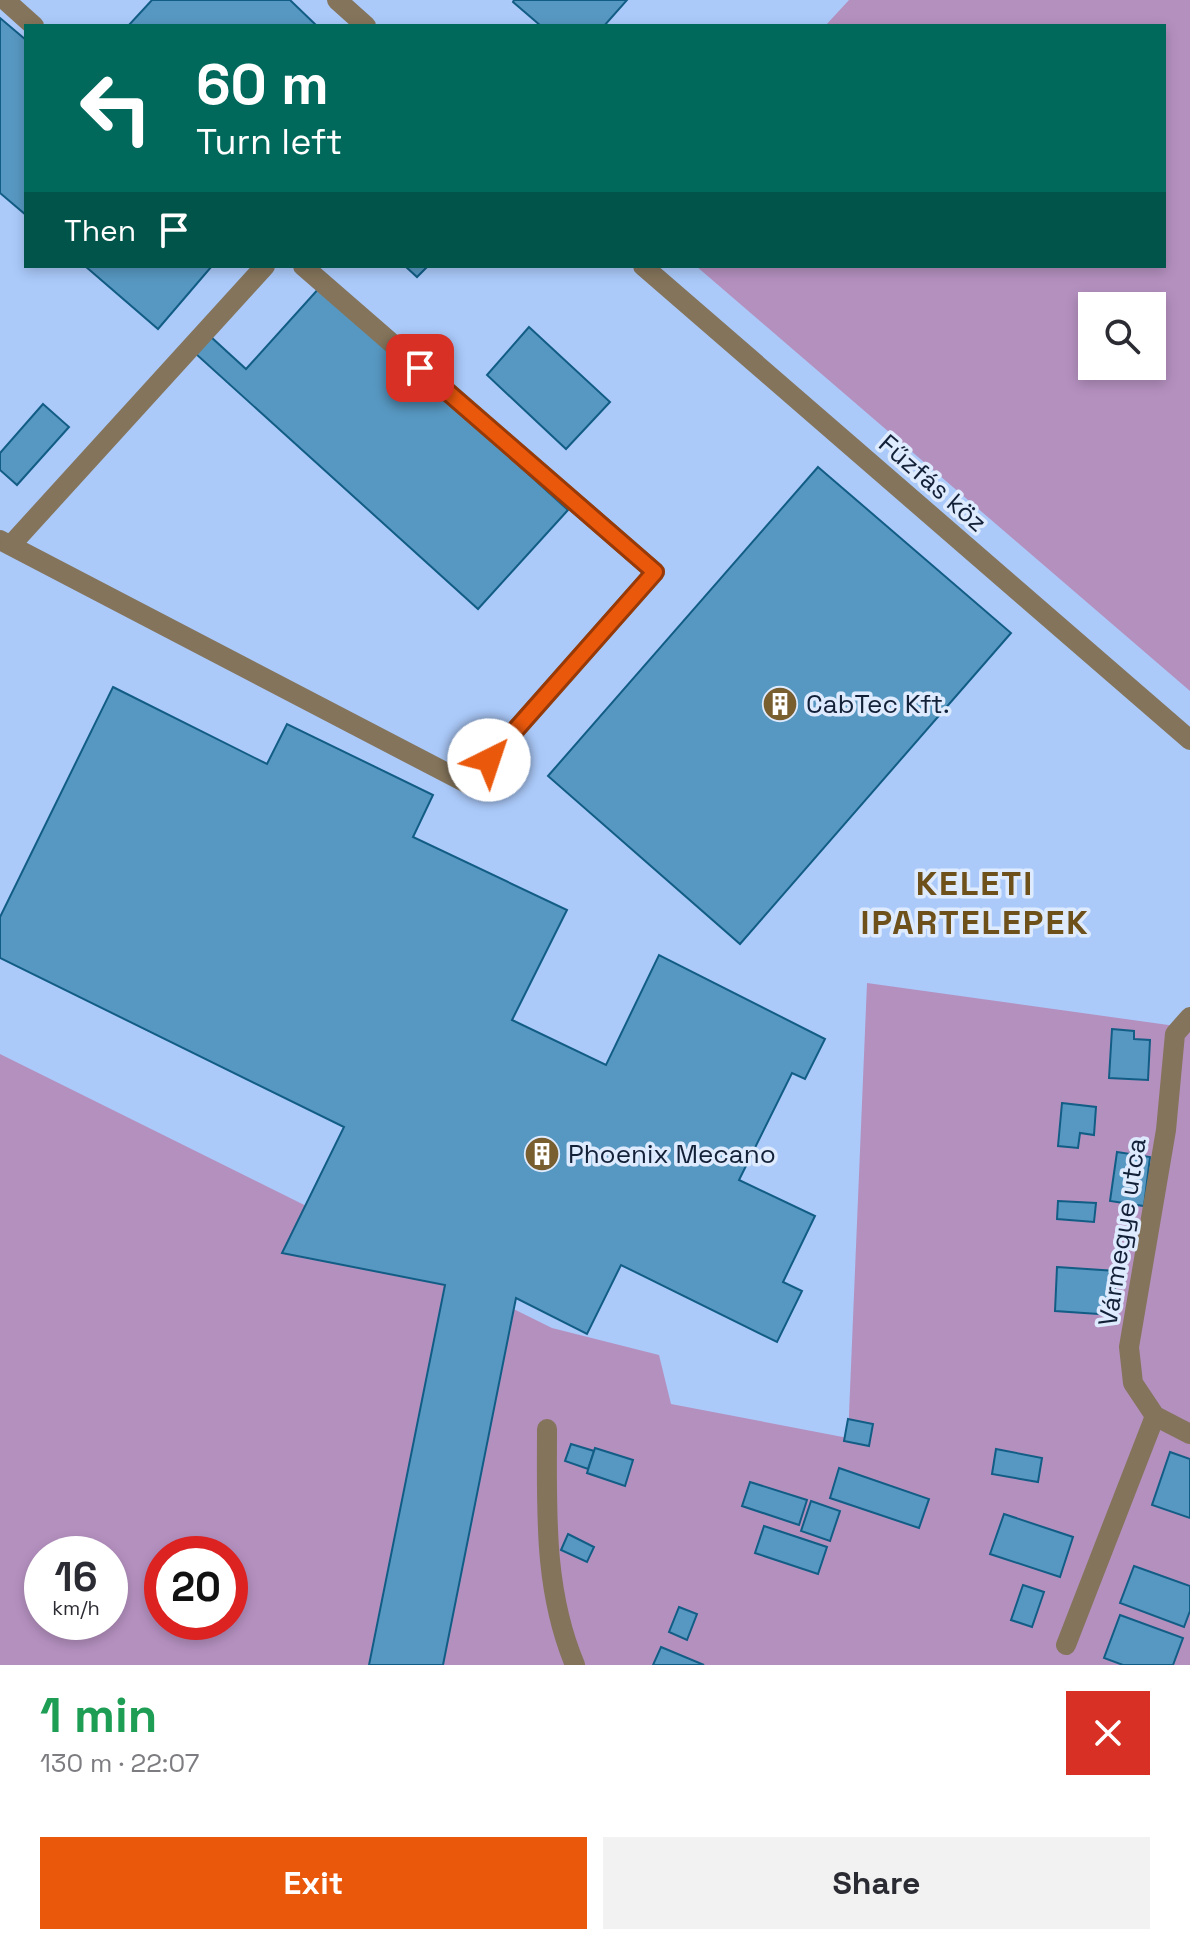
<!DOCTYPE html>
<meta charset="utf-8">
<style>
:root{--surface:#fff;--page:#f2f2f3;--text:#2b2b33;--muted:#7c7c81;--accent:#ea580c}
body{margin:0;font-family:"Space Grotesk",sans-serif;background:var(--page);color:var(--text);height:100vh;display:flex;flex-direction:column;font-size:30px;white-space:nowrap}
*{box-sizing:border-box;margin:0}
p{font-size:26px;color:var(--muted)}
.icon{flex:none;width:44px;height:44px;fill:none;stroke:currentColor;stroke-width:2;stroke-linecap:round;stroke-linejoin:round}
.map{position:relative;height:1665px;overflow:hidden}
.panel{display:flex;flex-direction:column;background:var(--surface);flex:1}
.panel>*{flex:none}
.guide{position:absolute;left:24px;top:24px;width:1142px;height:244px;border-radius:0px;box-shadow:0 4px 12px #0003;background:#00695c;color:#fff;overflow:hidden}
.controls{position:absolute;left:1078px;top:292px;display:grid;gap:16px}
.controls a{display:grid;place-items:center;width:88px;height:88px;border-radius:0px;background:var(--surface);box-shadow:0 4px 12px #0003;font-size:40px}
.speed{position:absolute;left:24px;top:1536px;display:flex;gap:16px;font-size:40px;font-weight:700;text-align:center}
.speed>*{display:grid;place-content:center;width:104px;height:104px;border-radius:50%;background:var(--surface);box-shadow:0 4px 12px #0003;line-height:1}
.speed small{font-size:20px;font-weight:400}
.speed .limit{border:12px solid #d22;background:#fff;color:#111}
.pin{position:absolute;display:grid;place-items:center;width:68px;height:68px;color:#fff;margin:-34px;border-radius:16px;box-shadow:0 4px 12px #0006}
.me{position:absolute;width:88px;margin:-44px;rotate:41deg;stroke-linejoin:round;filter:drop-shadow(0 0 6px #0008)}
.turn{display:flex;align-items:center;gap:28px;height:168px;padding:0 40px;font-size:36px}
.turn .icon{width:104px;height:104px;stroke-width:2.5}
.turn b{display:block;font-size:56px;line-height:68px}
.then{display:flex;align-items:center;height:76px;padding:0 40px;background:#0003;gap:16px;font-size:30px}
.round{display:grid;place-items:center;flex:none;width:84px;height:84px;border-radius:0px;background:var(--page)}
.overview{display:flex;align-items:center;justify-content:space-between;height:136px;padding:0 40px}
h1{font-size:48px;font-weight:700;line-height:60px;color:#1e9e55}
.cta{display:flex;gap:16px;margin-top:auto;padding:16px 40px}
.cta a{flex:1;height:92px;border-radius:0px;background:var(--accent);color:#fff;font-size:32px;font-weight:700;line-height:92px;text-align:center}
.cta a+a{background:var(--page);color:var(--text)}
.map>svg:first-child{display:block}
.green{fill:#b490bf;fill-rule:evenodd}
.building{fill:#5798c2;stroke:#125d85;stroke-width:2}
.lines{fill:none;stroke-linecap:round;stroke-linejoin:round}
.minor{stroke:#84745b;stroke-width:20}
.route-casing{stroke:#983908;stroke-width:20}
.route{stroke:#ea580c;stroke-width:14}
.labels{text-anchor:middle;stroke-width:7;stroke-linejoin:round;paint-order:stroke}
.street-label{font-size:26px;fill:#132138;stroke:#deeafd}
.poi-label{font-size:26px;fill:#132138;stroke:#deeafd;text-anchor:start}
.district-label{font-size:34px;font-weight:bold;letter-spacing:2px;fill:#6e501a;stroke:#deeafd}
</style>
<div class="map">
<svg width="1190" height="1665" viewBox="0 0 1190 1665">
<rect width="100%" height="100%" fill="#abcafa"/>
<g class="green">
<path d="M849 0H1190V691L696 266H1164V26H825ZM1092 306H1152V366H1092Z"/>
<path d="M867 983 1190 1028V1665H0V1054L552 1328 659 1355 671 1404 848 1438ZM42 1554H110V1622H42ZM162 1554H230V1622H162Z"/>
</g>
<g class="building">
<path d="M152 0H290L317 26H128Z"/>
<path d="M514 0H627L604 26H541L513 2Z"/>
<path d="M0 18 26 40V215L0 193Z"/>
<path d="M85 266H212L158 329Z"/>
<path d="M405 266H428L417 277Z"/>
<path d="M321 286 568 510 478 609 196 354 211 337 246 369Z"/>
<path d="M529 327 610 402 566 449 487 375Z"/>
<path d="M43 404 69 427 17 485 0 470V453Z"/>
<path d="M818 467 1011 633 740 944 548 776Z"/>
<path d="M113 687 267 764 287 724 433 795 413 837 567 910 512 1020 606 1065 659 955 825 1039 805 1079 792 1073 739 1180 815 1216 783 1282 802 1291 777 1342 621 1265 587 1334 516 1298 443 1665H369L445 1285 282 1253 344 1127 0 958V917Z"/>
<path d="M1112 1029 1134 1031V1039L1150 1040 1148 1080 1109 1078Z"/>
<path d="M1062 1103 1096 1107 1094 1135 1080 1133 1078 1148 1058 1146Z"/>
<path d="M1117 1152 1150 1157 1144 1206 1110 1201Z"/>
<path d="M1058 1201 1096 1203 1094 1222 1057 1219Z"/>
<path d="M1057 1267 1116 1271 1113 1315 1055 1311Z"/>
<path d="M848 1419 873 1424 869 1446 844 1441Z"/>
<path d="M571 1444 594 1451 588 1469 565 1461Z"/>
<path d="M595 1448 633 1460 625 1486 587 1473Z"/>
<path d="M996 1449 1042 1458 1038 1482 992 1474Z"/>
<path d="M1170 1452 1190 1459V1518L1152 1505Z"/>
<path d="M839 1468 929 1499 919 1528 830 1498Z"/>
<path d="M750 1482 807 1500 799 1525 742 1506Z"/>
<path d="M811 1501 840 1511 830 1541 801 1531Z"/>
<path d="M1004 1514 1073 1537 1060 1577 990 1554Z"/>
<path d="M764 1526 827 1547 818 1574 755 1553Z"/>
<path d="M568 1534 594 1547 587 1562 561 1550Z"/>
<path d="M1134 1566 1190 1586V1611L1184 1627 1120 1603Z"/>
<path d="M1023 1585 1044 1592 1032 1627 1011 1620Z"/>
<path d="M679 1607 697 1614 687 1640 669 1632Z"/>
<path d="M1120 1615 1183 1638 1173 1665H1123L1104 1658Z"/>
<path d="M661 1647 704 1665H653Z"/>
</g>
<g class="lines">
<g class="minor">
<path d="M5 0 34 26"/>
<path d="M337 0 366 26"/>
<path d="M643 266 1190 740"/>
<path d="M0 540 468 784 655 572 303 266"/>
<path d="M11 545 265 266"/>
<path d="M1190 1017 1175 1034 1166 1130 1129 1347 1133 1383 1155 1416 1190 1434"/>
<path d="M547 1429C547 1509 543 1589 575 1665"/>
<path d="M1066 1645 1155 1416"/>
</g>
</g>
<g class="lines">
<defs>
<path id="route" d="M420 368 655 572 489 760"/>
</defs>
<use href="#route" class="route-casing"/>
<use href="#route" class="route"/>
</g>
<defs>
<symbol id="building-disc" viewBox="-11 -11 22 22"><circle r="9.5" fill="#795e30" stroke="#deeafd"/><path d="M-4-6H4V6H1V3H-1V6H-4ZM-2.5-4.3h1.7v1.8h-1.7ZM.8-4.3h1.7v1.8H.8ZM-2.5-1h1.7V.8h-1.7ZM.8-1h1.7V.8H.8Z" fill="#fff"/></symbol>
</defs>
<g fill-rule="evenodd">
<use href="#building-disc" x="760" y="684" width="40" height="40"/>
<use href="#building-disc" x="522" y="1134" width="40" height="40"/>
</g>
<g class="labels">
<g class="street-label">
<text transform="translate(933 483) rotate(41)" y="9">Fűzfás köz</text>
<text transform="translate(1122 1232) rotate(-81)" y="9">Vármegye utca</text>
</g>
<g class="poi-label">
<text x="806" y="713">CabTec Kft.</text>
<text x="568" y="1163">Phoenix Mecano</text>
</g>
<g class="district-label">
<text x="975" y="895">KELETI<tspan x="975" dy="39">IPARTELEPEK</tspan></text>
</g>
</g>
</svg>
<div class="controls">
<a><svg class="icon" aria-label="search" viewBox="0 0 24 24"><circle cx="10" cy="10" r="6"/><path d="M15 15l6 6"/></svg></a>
</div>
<div class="speed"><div>16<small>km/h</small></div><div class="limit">20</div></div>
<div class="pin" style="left:420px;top:368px;background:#d93025"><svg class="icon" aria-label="arrive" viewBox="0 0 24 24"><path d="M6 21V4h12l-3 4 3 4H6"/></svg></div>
<svg class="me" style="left:489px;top:760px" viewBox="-20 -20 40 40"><circle r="19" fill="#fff"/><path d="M0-13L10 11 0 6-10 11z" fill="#ea580c"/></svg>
<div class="guide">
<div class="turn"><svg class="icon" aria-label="left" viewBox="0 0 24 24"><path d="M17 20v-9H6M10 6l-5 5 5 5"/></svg><div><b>60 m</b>Turn left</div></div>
<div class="then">Then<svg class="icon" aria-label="arrive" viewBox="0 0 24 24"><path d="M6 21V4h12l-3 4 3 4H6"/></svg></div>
</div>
</div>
<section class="panel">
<div class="overview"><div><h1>1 min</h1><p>130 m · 22:07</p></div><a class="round" style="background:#d93025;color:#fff"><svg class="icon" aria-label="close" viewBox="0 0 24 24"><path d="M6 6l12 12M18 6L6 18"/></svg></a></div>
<div class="cta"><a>Exit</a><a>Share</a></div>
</section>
